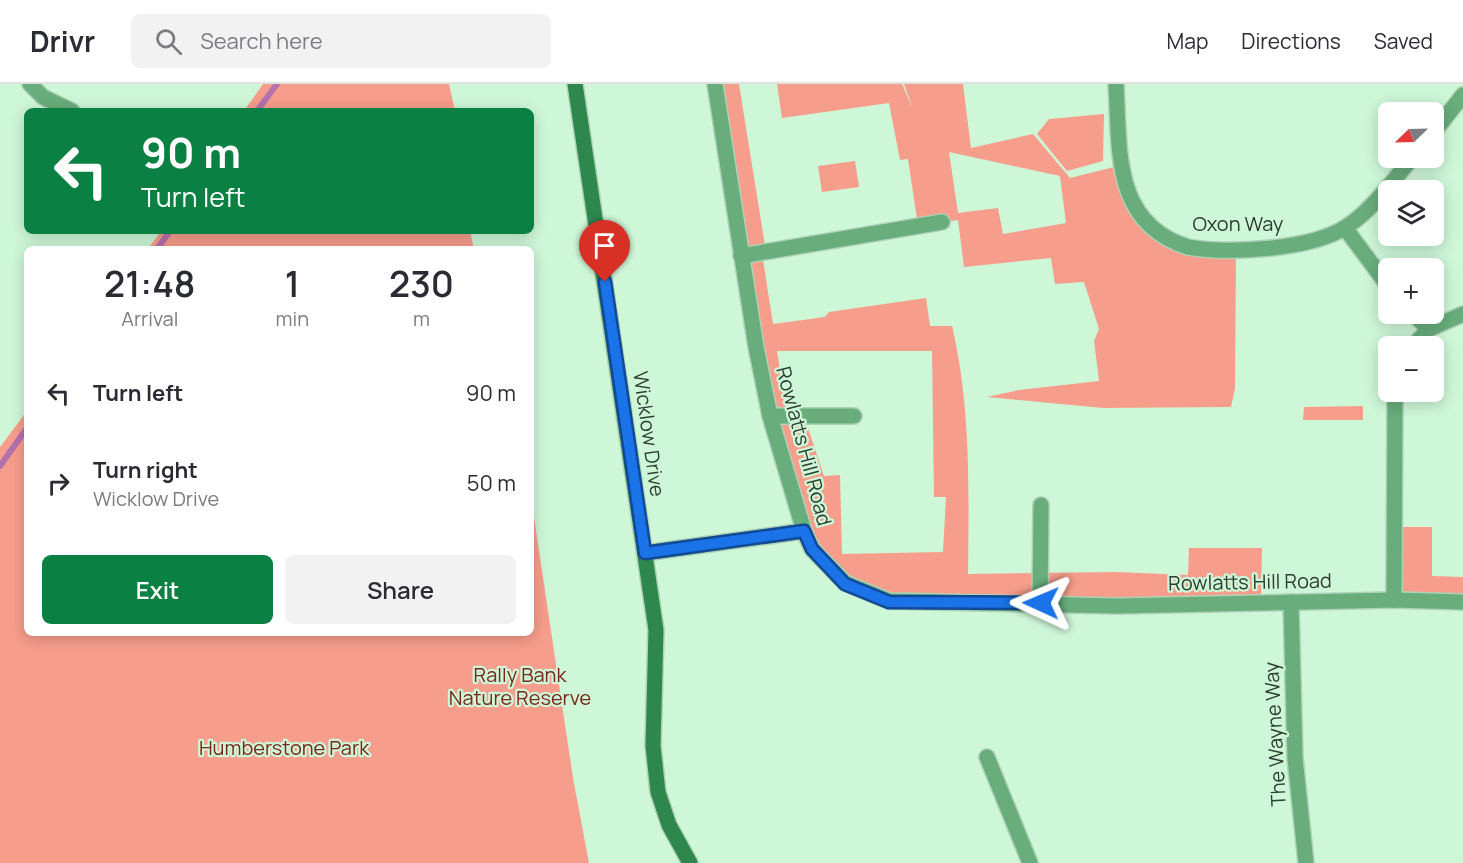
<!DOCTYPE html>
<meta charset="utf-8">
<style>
:root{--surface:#fff;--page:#f2f2f3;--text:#2b2b33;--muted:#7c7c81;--line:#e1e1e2;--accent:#0b8043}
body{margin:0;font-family:Manrope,sans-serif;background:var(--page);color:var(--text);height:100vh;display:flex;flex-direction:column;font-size:22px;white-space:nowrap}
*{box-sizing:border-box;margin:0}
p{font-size:20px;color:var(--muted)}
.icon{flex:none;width:33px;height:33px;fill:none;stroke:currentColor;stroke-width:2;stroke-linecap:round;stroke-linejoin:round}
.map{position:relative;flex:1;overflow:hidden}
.side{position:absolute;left:24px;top:162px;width:510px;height:390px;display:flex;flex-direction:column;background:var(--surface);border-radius:9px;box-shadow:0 3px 15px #0003}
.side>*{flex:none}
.guide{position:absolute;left:24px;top:24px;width:510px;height:126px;border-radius:9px;box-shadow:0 3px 15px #0003;background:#0b8043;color:#fff;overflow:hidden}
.needle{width:39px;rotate:247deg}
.controls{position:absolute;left:1378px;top:18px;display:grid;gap:12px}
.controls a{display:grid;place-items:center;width:66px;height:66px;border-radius:9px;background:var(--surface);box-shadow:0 3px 15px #0003;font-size:30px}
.pin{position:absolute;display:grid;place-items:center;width:51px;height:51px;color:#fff;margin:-62px -26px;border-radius:50% 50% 50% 0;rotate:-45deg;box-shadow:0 0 6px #0007}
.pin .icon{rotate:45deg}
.me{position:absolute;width:66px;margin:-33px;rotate:271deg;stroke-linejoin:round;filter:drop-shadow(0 0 4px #0008)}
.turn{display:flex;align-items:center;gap:21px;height:126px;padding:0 18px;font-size:27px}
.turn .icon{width:78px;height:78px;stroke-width:2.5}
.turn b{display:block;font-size:42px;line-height:51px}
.eta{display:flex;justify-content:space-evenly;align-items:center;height:102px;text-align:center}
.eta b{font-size:36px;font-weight:600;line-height:42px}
.action{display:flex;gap:12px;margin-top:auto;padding:12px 18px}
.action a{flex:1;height:69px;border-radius:9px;background:var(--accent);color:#fff;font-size:24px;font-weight:600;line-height:69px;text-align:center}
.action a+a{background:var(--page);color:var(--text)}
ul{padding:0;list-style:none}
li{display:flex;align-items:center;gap:18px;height:90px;padding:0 18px}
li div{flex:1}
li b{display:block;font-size:22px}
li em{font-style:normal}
header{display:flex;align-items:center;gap:36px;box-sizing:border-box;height:84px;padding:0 30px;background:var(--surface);border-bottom:2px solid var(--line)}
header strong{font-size:28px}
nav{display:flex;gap:33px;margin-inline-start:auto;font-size:21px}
.search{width:420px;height:54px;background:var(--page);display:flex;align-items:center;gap:15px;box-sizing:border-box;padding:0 21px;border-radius:9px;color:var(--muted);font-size:22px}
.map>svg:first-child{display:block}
.green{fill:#f79d8b;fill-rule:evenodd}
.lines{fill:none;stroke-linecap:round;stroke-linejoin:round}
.stream{stroke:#b472ac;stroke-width:6}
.street-casing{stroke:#aed2b7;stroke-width:18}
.secondary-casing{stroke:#aed2b7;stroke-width:18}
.street{stroke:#68ad7b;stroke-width:15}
.secondary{stroke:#2e884e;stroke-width:15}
.route-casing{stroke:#114b97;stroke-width:15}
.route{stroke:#1a73e8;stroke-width:10}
.labels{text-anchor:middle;stroke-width:4.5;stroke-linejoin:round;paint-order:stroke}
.street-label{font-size:20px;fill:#2d3d31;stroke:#cef7d8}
.park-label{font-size:20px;fill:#79271a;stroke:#cef7d8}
</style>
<header>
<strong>Drivr</strong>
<div class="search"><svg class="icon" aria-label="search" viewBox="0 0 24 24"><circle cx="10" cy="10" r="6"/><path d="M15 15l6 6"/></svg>Search here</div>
<nav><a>Map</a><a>Directions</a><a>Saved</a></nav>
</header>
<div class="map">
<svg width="1463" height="779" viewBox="0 0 1463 779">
<rect width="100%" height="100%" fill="#cef7d8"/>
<g class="green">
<path d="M263 0H449L455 27H244Z"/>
<path d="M715 0H739L766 168 762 169 773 240 825 233 829 228 926 214 930 242H952C971 322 969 408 968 490L1115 488 1188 491 1189 464H1262L1261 518 889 517 830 485 789 400ZM777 267H932L934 413H946L943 468 842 470 840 391 824 392 804 332 787 331Z"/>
<path d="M777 0H902L913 25 904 0H963L971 64 1033 50 1070 94 1122 81 1123 92 1163 152 1236 164 1235 304 1231 323 1103 324 987 313 1019 306 1099 297 1094 257 1099 245 1084 198 1055 200 1051 174 964 183 958 136 918 142 908 75 900 76 889 19 782 34ZM949 68 1060 92 1066 139 1003 150 998 124 958 129Z"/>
<path d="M1104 30 1103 77 1067 87 1037 50 1049 35Z"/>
<path d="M855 77 859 103 822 108 818 82Z"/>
<path d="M161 147H470L474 165H148Z"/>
<path d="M1363 322V336H1303L1304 323Z"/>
<path d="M27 327V549H531V413L573 694 589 779H0V363Z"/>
<path d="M1401 443H1432V492L1463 493V518L1394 516Z"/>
</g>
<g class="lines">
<g class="stream">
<path d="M257 27 277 0"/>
<path d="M157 165 170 147"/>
<path d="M0 382 27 344"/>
</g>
<defs>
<g id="street">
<path d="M30 0 43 13 72 27"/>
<path d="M715 0 756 263 770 332 804 447 812 465 845 499 889 517 1117 522 1394 516 1463 518"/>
<path d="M1116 0C1120 66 1112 139 1188 163 1229 170 1310 166 1346 143 1372 126 1392 98 1412 74"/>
<path d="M1434 48 1463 11"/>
<path d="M1345 144 1389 203"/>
<path d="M741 172 942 138"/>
<path d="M1413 230 1429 245"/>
<path d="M1413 262 1429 245 1463 230"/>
<path d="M770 332H854"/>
<path d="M645 469 804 447"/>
<path d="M1394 516 1395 308"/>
<path d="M1291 518 1295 674 1306 779"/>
<path d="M1040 519 1041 421"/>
<path d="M987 673 1030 779"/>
</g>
<path id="secondary" d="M575 0 656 546 653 662 658 708 669 741 690 779"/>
</defs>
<use href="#street" class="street-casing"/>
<use href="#secondary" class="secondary-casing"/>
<use href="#street" class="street"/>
<use href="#secondary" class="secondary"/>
</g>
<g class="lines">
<defs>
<path id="route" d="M605 198 645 469 804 447 812 465 845 500 889 518 1041 519"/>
</defs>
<use href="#route" class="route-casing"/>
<use href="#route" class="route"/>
</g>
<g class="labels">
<g class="street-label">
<text x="1238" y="147">Oxon Way</text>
<text transform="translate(649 350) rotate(82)" y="7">Wicklow Drive</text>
<text transform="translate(804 362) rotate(75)" y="7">Rowlatts Hill Road</text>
<text transform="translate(1250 498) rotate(-1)" y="7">Rowlatts Hill Road</text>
<text transform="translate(1275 650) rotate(-93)" y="7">The Wayne Way</text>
</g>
<g class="park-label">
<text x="520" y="598">Rally Bank<tspan x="520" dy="23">Nature Reserve</tspan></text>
<text x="284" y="671">Humberstone Park</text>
</g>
</g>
</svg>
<div class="controls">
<a><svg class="needle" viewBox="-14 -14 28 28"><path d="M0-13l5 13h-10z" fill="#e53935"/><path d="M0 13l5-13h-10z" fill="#7c7c81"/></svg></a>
<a><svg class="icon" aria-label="layers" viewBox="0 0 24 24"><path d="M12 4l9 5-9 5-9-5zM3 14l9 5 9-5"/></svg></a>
<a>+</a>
<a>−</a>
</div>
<div class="pin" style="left:605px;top:198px;background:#d93025"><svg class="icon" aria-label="arrive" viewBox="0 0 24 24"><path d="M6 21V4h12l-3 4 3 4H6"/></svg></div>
<svg class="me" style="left:1041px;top:519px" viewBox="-20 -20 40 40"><path d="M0-17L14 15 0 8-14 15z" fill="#1a73e8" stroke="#fff" stroke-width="4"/></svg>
<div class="guide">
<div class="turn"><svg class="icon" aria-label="left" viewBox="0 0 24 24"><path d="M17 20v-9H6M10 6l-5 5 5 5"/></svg><div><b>90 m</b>Turn left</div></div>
</div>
<section class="side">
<div class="eta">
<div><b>21:48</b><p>Arrival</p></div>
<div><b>1</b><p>min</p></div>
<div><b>230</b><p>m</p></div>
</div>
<ul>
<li><svg class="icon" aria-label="left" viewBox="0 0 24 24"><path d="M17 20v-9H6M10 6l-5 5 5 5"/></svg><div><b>Turn left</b></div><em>90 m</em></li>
<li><svg class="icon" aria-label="right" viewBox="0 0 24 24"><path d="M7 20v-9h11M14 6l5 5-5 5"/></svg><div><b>Turn right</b><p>Wicklow Drive</p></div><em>50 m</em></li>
</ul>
<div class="action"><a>Exit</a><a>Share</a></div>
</section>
</div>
